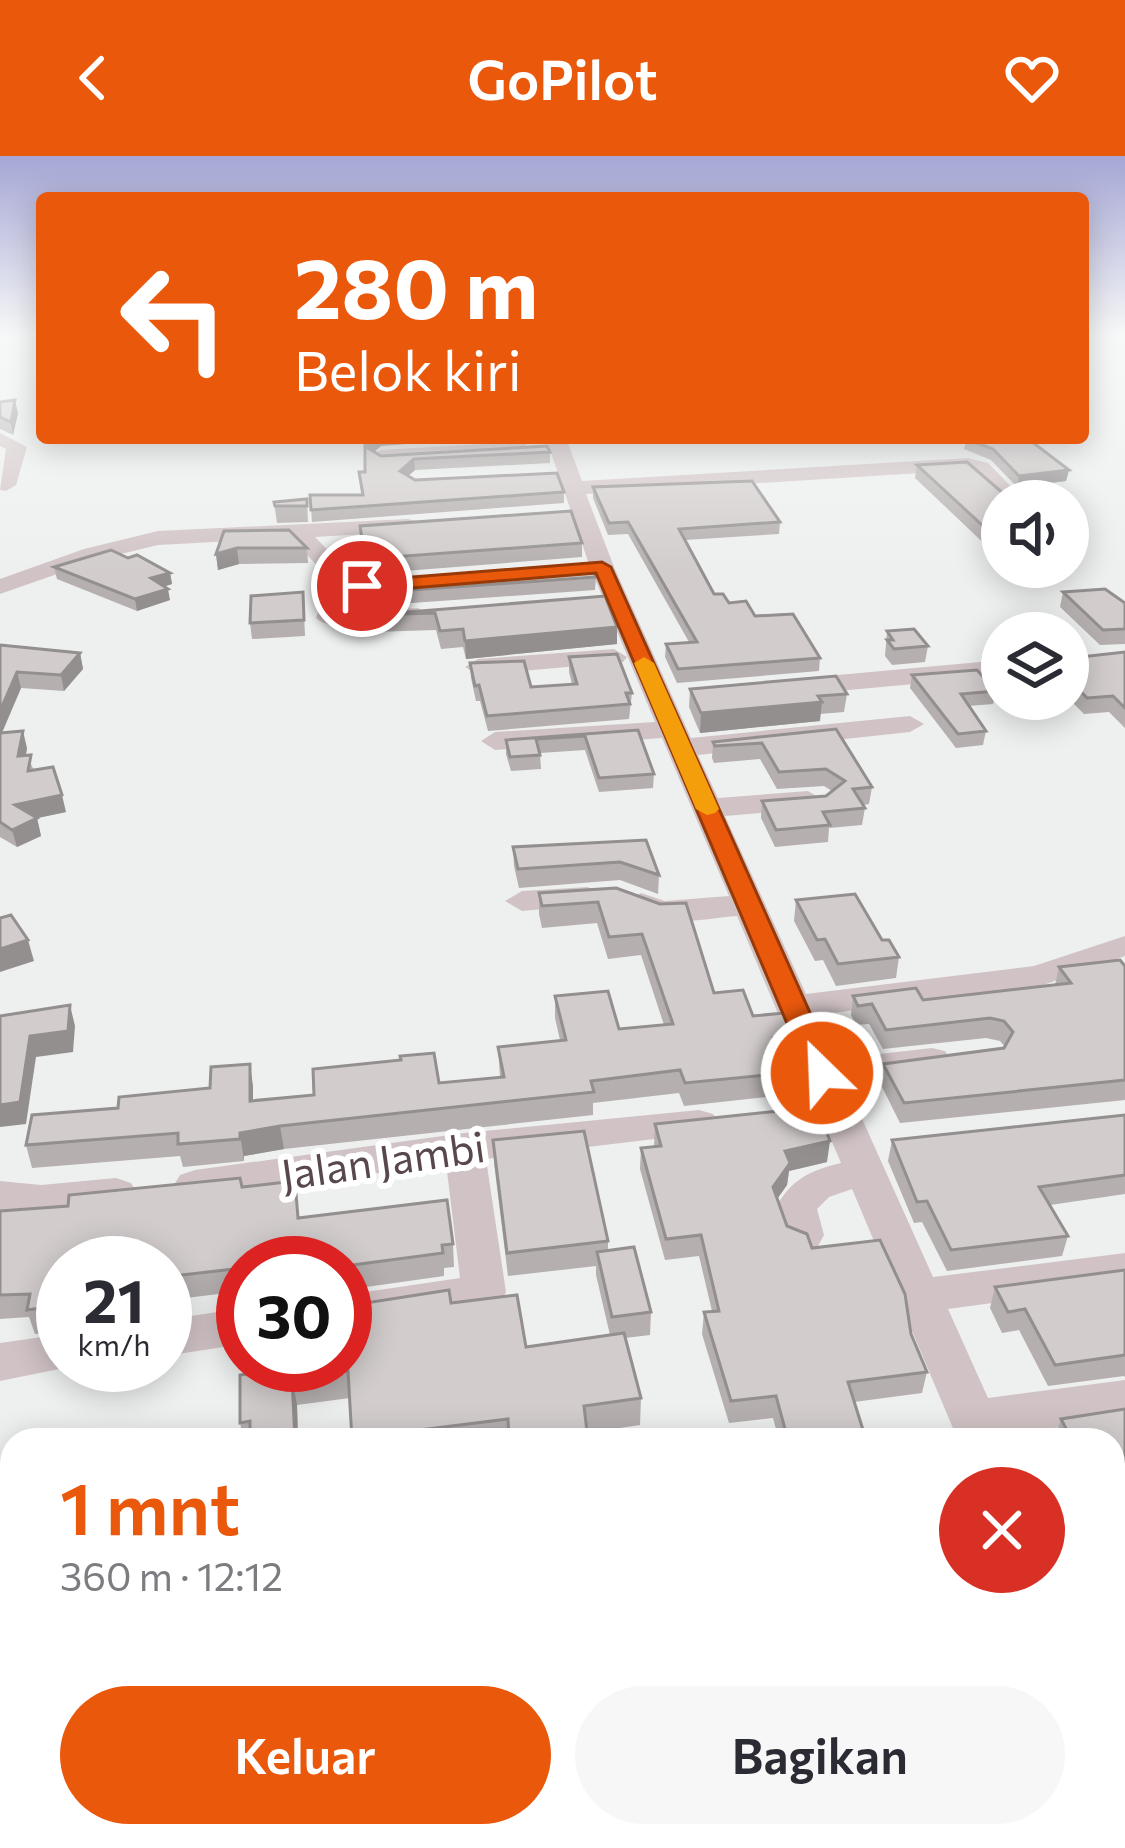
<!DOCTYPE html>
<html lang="id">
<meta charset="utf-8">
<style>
:root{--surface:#fff;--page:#f7f7f7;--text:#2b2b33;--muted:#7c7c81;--accent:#ea580c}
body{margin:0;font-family:Commissioner,sans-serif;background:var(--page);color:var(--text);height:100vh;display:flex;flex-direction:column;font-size:45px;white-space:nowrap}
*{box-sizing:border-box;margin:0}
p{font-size:39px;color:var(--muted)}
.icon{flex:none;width:66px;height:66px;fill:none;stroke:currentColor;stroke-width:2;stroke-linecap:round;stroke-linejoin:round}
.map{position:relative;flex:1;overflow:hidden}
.sheet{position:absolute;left:0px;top:1272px;width:1125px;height:420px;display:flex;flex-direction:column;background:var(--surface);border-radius:36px 36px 0 0;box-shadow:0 6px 30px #0003}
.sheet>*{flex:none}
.banner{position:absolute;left:36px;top:36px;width:1053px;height:252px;border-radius:12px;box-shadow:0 6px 30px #0003;background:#ea580c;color:#fff;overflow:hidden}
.buttons{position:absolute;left:981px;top:324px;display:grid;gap:24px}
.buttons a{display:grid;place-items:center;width:108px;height:108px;border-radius:50%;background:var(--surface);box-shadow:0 6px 30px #0003;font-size:60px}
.speed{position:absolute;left:36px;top:1080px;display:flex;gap:24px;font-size:60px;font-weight:700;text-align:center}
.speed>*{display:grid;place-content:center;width:156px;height:156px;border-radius:50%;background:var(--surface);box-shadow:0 6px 30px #0003;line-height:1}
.speed small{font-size:30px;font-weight:400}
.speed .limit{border:18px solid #d22;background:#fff;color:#111}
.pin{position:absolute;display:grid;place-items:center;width:102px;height:102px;color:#fff;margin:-51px;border:6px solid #fff;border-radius:50%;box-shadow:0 3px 12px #0007}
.me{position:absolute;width:132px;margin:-66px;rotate:336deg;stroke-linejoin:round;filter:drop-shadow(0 0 9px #0008)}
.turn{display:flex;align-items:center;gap:42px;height:252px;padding:0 60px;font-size:54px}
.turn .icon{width:156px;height:156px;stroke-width:2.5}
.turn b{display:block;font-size:84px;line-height:102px}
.round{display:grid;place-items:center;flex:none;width:126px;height:126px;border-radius:63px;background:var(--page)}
.headline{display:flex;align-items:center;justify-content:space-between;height:204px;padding:0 60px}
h1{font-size:72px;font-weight:600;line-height:90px;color:var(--accent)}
.action{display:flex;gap:24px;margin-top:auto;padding:24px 60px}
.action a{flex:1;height:138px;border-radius:72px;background:var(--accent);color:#fff;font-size:48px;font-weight:600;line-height:138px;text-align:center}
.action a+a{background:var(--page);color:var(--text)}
header{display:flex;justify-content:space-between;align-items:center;height:156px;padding:0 60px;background:var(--accent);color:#fff;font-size:54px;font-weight:600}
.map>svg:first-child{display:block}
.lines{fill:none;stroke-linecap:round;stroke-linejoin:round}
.minor{fill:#d1c3c5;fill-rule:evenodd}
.wall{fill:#b5afaf}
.shaded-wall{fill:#938f8f}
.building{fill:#d2cccc;stroke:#938f8f;stroke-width:3}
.route{fill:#ea580c;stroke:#983908;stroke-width:3}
.slow{fill:#f59e0b}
.labels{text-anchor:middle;stroke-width:12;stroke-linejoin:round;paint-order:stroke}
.street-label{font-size:42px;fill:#59484b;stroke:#fff}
</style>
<header><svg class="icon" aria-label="back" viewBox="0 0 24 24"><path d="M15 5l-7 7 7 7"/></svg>GoPilot<svg class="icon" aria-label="heart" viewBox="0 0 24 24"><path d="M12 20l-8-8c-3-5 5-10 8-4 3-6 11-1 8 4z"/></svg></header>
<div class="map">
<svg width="1125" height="1692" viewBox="0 0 1125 1692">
<rect width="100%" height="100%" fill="#eef0ef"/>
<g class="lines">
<g class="minor">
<path d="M0 277 27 291 16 329 6 335 0 334 6 293 0 290Z"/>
<path d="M546 282H566L582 325 968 302 988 307 1025 345H1002L968 314 586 338 614 411 691 582 910 560 924 568 910 576 698 599 718 642 808 635 823 644 808 653 725 660 806 838 1034 810 1125 780V800L1035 832 815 859 835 903 932 892 945 895 951 904 945 913 932 916 846 927 933 1121 1125 1097V1129L948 1153 988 1242 1125 1224V1262L1004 1279 1006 1284H958L852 1033 829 1041 817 1053 824 1079 818 1090 803 1095 788 1090 774 1055C790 1024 808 1015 841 1007L737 760C704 762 648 777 624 747L641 737 665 745 729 740 662 582 495 594 481 585 495 576 655 566 590 411Z"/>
<path d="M519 286 526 288V296L381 306 371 300 381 294Z"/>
<path d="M408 363 416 365V375L315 381 356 423 427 421V431L419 433 342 436 291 382 158 389 100 403 0 438V423L84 393 158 375Z"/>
<path d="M334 436 346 443 342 457 418 452 430 459C414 472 331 478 316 462L325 438Z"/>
<path d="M614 493 627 501 623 506 478 519 465 511 478 503Z"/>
<path d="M1002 504V520L794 539 781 531 794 523Z"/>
<path d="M588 731 604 741 600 748 522 755 505 745 522 735Z"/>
<path d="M699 954 713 958 719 967 713 976 486 1003 506 1136 500 1148 345 1173V1139L460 1122 446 1007 195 1044 180 1039 174 1029 180 1019 195 1014 464 977Z"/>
<path d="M116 1022 131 1027 137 1037 131 1047 41 1059 0 1055V1025L41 1029Z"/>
<path d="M243 1152V1188L165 1200V1164Z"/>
<path d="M63 1178V1209H79L0 1225V1187Z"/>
<path d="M1125 1344V1388L1113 1392V1346Z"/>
<path d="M12 1531V1587L0 1588V1532Z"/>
<path d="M1113 1570 1125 1575V1657L1113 1653Z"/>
</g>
</g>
<g class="wall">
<path d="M0 246 18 257 13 279 0 273Z"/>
<path d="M365 282 381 290 374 296 381 300 550 296V307L415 314 408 320 415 324 564 336V347L312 366 310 339H362L359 316H365Z"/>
<path d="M967 282H1017L1069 314 1066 325 1017 331 991 304 964 293Z"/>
<path d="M917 309 1012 345 993 396 915 322Z"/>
<path d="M593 331 780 366 779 378 685 384 714 438 755 460 820 502 819 515 677 527 665 501 666 488 689 486 628 378 608 379 593 342Z"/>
<path d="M307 343 308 366 277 367 274 346Z"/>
<path d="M360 370 582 387V401L366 418Z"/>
<path d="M224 375 307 392 308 407 239 408 218 414 216 398Z"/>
<path d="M128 402 170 417 172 428 165 430 170 444 137 455 57 423 54 411Z"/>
<path d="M596 421 595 434 370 450 369 437Z"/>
<path d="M303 436 305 480 252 483 250 467Z"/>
<path d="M1063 436 1125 447V488L1100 489 1060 451Z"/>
<path d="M605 440 617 471V488L466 503 463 491 441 493 436 474 372 476 371 459Z"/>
<path d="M887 475 928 490 925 506 892 509 885 500Z"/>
<path d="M0 489 80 497 83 513 64 535 21 532 2 577 27 592 26 599 34 614 66 656 37 662 41 680 17 691 0 681Z"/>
<path d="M1125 496V572L1109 556 1084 558 1068 542V498L1072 502Z"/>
<path d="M569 501 632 537 629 563 488 575 480 545H476L471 522 470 507 531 531 572 528 569 516Z"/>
<path d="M912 519 996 535 993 548 969 550 986 575 983 589 956 592 910 532Z"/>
<path d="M690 533 847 538 844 556 820 558V565L700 577 689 551Z"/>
<path d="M836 573 872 631 869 648 863 649 865 652 862 669 829 672 828 686 775 691 761 662 762 645 826 640 832 635 824 630 777 633 760 603 714 607 712 602 713 586Z"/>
<path d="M638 574 654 618 653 632 599 636 585 594 540 597 541 613 511 615 506 598V584Z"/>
<path d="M646 684 659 719 658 738 620 724 519 732 514 710 513 691Z"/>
<path d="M616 732 714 837 753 860 794 879 792 902 782 903 788 917 785 939 684 950 679 937 593 947V959L284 993 244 1000V1005L183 1011 180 1000 32 1012 26 989 118 952 210 932 250 908 253 945 500 921 498 891 560 884 555 862V840L619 873 664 869 641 799 608 803 597 767 542 772 539 758V737Z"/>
<path d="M796 744 882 784 899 801 896 822 836 830 823 804 815 805 794 765Z"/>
<path d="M1125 810V944L900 967 880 927 883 908 1005 891 1000 885 986 882 883 893 869 868 856 869 851 859 853 840 923 844 1055 829 1059 811Z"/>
<path d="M1125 959V1038L1050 1049 1068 1080 1062 1100 947 1115 922 1066 914 1067 888 1005 892 984Z"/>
<path d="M655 968 827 1006 789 1015 787 1029 777 1043 787 1070 911 1178 927 1216 922 1237 854 1246 864 1277 863 1284H779L773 1262 729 1267 702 1178 704 1156 712 1155 699 1100 665 1104 640 1013 641 992 654 991Z"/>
<path d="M493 984 608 1085V1094L651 1156 650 1179 625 1182 641 1242 640 1269 587 1277 588 1284H352L350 1242 297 1249 298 1284H244L240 1267 253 1217 451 1147 526 1191 610 1179 596 1119V1110L508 1120 494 1007Z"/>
<path d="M242 1031 300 1062 453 1088 454 1111 444 1112V1120L345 1134V1107H243V1135L186 1142 185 1156 165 1107H63V1176L62 1174 35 1178 29 1161 0 1163V1055L68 1050Z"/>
<path d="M1125 1114V1221L1124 1220 1048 1230 1019 1174 1002 1177 990 1152 995 1131Z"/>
<path d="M1061 1263 1072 1284H1054Z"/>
<path d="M549 1680H798L758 1684 759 1692H550Z"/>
<path d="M903 1680H1059L1063 1692H906Z"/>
</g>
<g class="shaded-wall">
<path d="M15 244 18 257 13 279 11 266Z"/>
<path d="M377 282H484L381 290 367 302 366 291Z"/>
<path d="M414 303 415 314 401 326 400 315Z"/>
<path d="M1069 314 1066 325 1017 331 1019 320Z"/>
<path d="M995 381H1002V395L993 396Z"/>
<path d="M237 392 239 408 218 414 216 398Z"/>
<path d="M170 417 172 428 153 434 151 422Z"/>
<path d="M168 433 170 444 137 455 135 443Z"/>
<path d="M617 471V488L466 503 465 485Z"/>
<path d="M80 497 83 513 64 535 61 519Z"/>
<path d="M17 516 21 532 0 581V555Z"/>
<path d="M822 546 820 565 700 577 701 557Z"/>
<path d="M23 575 27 592 22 617 18 600Z"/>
<path d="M62 639 66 656 19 666 15 649Z"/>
<path d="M37 662 41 680 17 691 12 674Z"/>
<path d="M28 784 34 805 0 816V793Z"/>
<path d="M70 849 75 870 73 896 36 901 26 968 0 971V949L30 880Z"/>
<path d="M250 908 253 930V968L250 945Z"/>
<path d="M280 970 284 993 244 1000V1005L240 977Z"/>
<path d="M830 985 827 1006 789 1015 787 1029 770 1053 773 1031 785 995Z"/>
<path d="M181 1119 186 1142 185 1156 165 1160V1136Z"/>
<path d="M292 1222 297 1249 298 1284H295Z"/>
<path d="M1125 1315V1341L1113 1345V1319Z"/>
</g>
<g class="building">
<path d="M39 179H42V246H40Z"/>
<path d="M15 244 11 266 0 261V246Z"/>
<path d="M365 282H377L366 291 381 300 547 290 550 296 414 303 400 315 415 324 557 317 564 336 311 354 310 339H363L359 316H365Z"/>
<path d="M980 282H1027L1069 314 1019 320 993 293 966 283Z"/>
<path d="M967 306 1012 345H1002V381H995L917 309Z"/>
<path d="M752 325 780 366 679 373 714 438H723L729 447 746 445 755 460 793 458 820 502 678 513 666 488 697 486 628 366 609 367 593 331Z"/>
<path d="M307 343V350H275L274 346Z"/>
<path d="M571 355 582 387 365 403 360 370Z"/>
<path d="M289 374 307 392H237L216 398 224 375Z"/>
<path d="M111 394 128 402 137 399 170 417 151 422 168 433 135 443 54 411Z"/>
<path d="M591 411 596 421 369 437V428Z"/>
<path d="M1105 433 1125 447V473L1103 474 1063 436Z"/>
<path d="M303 436 304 464 250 467 251 440Z"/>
<path d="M605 440 617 471 465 485 463 473 440 475 435 457 371 459Z"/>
<path d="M914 473 928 490 894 493 887 484H893L887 475Z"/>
<path d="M0 489 80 497 61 519 17 516 0 555Z"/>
<path d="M1125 496V552L1113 540 1087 542 1068 522V498L1072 502Z"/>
<path d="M617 498 632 537H626L630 548 487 560 479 529 475 530 470 507 524 505 531 531 577 528 569 501Z"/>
<path d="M977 514 996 535 961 538 986 575 958 578 912 519Z"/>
<path d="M836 520 847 538 818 540 822 546 701 557 690 533Z"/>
<path d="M836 573 872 631 853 633 865 652 823 656 830 669 776 674 762 645 826 640 845 625 826 613 779 616 762 587 715 590 713 586Z"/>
<path d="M638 574 654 618 599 622 585 580 536 583 540 599 510 601 506 584Z"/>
<path d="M23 575 18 600 31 599 28 615 53 611 62 639 15 649 37 662 12 674 0 666V577Z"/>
<path d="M646 684 659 719 620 706 518 713 513 691Z"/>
<path d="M616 732 660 748 686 747 714 837 743 834 753 860 784 857 794 879 773 882 788 917 685 927 680 914 591 925 594 936 280 970 240 977V983L178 988V977L26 989 32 959 118 952 119 941 210 932 211 911 250 908V945L314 939 313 913 401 904 400 900 434 897 439 927 504 921 498 891 566 884 555 840 608 835 619 873 673 868 642 778 609 781 598 746 542 750 539 737Z"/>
<path d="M855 738 882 784H889L899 801 838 808 825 783 817 784 796 744Z"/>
<path d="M11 759 28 784 0 793V762Z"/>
<path d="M1120 804 1125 810V924L904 947 883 908 1004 892 1013 876 1004 865 990 862 886 874 872 848 858 850 853 840 916 832 923 844 1071 827 1059 811Z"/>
<path d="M70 849 68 875 30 880 20 946 0 949V860Z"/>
<path d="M817 951 830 985 785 995 790 1007 773 1031 787 1070 807 1078 812 1092 880 1084 905 1138 911 1178 927 1216 848 1226 864 1277 788 1284 776 1240 731 1245 704 1156 719 1155 701 1079 666 1083 641 992 661 990 655 968Z"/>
<path d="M1125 959V1019L1039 1031 1068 1080 951 1094 927 1045 917 1046 892 984Z"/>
<path d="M584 975 608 1085 507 1097 493 984Z"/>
<path d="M240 1022 242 1031 295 1025 298 1062 447 1044 453 1088 442 1089 443 1097 345 1110V1107H243V1112L181 1119 180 1133 165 1136V1107H63V1166H61L55 1150 27 1154 30 1138 0 1139V1055L68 1050 69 1039Z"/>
<path d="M634 1091 651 1156 612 1161 597 1096Z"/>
<path d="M1125 1114V1199L1055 1209 1025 1153 1008 1156 995 1131Z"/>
<path d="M449 1134 451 1147 517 1139 526 1191 624 1177 641 1242 584 1250 588 1284H509L508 1263 395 1277V1284H352L348 1215 292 1222 295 1284H250V1265L240 1267V1219L253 1217V1209H345V1161L358 1159 359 1148Z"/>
<path d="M1125 1253V1315L1113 1319V1284H1072L1061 1263Z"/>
<path d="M551 1680H757L759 1692H552Z"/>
<path d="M920 1680H1059L1063 1692H923Z"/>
<path d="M1103 1688 1105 1692H1070Z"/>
</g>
<linearGradient id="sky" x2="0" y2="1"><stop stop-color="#a5a6d4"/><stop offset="0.43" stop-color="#f7f8f8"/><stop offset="1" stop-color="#f7f8f8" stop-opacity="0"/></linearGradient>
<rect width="1125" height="416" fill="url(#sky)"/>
<path class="route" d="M602 406 611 411 837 917 833 923H812L808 917 596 417 362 436 353 430 362 425Z"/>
<path class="slow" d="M644 501 654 507 719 653 715 657 707 659 696 653 634 507Z"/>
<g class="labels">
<g class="street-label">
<text transform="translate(383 1005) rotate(-8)" y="15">Jalan Jambi</text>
</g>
</g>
</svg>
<div class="buttons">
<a><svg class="icon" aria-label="sound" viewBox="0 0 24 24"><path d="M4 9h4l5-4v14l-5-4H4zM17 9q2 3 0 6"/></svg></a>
<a><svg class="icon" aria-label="layers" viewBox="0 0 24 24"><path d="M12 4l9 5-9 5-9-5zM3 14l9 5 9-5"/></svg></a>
</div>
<div class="speed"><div>21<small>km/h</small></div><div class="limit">30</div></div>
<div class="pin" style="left:362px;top:430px;background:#d93025"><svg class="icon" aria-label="arrive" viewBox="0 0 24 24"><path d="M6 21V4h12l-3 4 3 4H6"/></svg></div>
<svg class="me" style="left:822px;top:917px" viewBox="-20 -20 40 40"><circle r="17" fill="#ea580c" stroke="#fff" stroke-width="3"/><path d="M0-11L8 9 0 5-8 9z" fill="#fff"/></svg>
<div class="banner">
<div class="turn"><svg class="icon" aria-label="left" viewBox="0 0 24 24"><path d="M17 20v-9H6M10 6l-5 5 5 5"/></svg><div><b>280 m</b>Belok kiri</div></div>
</div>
<section class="sheet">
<div class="headline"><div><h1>1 mnt</h1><p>360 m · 12:12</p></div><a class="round" style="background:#d93025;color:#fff"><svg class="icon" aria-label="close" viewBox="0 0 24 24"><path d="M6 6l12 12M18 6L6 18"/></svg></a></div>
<div class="action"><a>Keluar</a><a>Bagikan</a></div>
</section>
</div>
